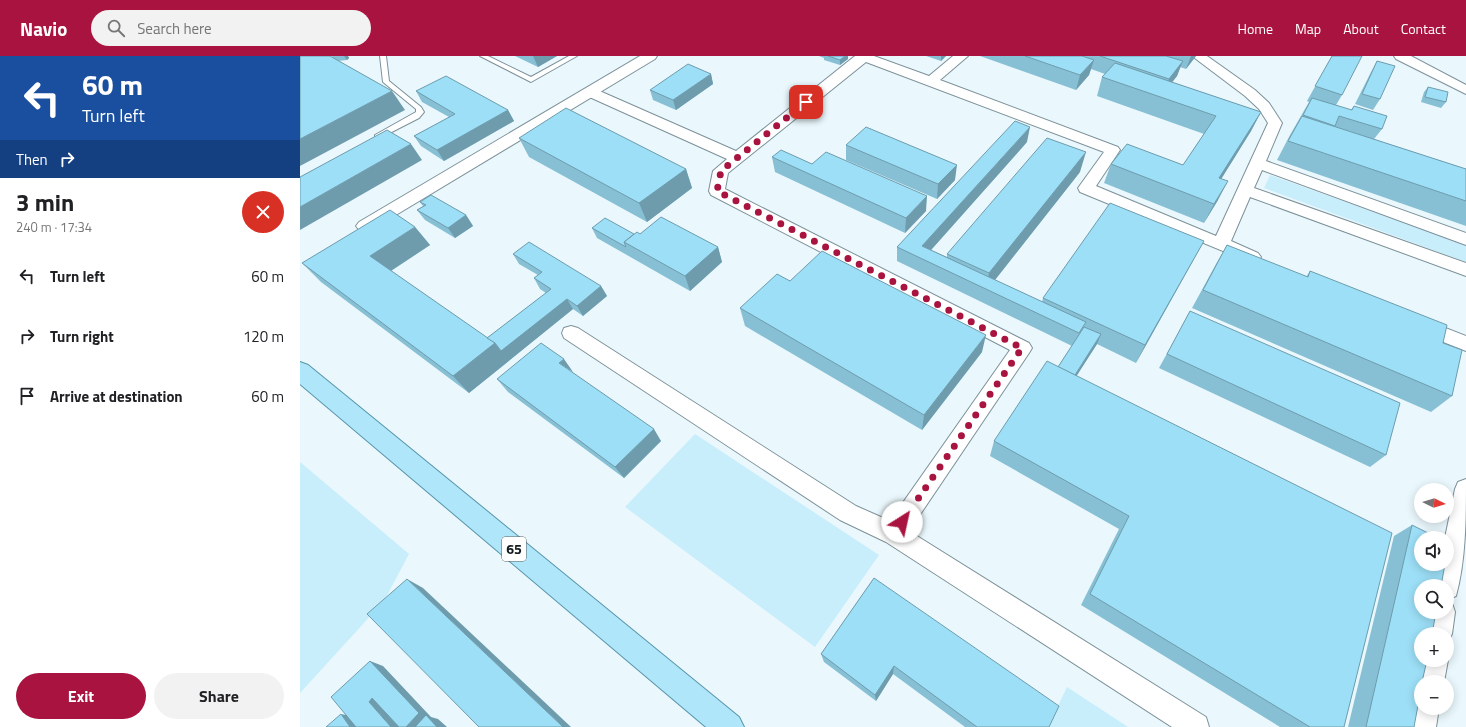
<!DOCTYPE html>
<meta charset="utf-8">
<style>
:root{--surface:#fff;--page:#f2f2f2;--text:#202124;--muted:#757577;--accent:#a9133f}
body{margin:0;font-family:"Titillium Web",sans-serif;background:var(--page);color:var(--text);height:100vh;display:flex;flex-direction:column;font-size:15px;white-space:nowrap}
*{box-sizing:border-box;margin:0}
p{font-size:13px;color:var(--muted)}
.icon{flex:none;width:22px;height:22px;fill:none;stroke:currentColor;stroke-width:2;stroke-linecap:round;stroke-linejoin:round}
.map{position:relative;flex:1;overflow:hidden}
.panel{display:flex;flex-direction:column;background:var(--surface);width:300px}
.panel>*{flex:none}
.hud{background:#1a4fa0;color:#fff;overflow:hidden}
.needle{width:26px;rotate:95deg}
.buttons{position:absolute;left:1114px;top:427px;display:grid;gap:8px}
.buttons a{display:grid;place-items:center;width:40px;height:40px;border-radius:50%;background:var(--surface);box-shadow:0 2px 10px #0003;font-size:20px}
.pin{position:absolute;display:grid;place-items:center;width:34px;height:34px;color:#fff;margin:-17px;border-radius:8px;box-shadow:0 2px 6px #0006}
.me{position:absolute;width:44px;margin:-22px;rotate:35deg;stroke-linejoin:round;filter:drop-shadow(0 0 3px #0008)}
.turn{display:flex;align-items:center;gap:14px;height:84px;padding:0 16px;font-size:18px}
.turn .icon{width:52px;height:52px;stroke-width:2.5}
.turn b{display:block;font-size:28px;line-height:34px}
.then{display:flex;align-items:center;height:38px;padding:0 16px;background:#0003;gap:8px;font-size:15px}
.round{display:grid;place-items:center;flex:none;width:42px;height:42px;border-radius:21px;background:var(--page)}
.summary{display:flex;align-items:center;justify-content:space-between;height:68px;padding:0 16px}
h1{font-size:24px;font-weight:700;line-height:30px}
.primary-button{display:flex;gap:8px;margin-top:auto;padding:8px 16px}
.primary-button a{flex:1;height:46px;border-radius:24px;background:var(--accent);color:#fff;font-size:16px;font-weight:700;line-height:46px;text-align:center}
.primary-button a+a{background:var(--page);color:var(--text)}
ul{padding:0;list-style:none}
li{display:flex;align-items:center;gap:12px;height:60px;padding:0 16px}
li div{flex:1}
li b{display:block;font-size:15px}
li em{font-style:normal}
header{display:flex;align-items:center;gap:24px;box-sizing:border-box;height:56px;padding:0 20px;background:var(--accent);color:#fff}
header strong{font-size:19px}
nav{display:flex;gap:22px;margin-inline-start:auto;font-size:14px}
.search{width:280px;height:36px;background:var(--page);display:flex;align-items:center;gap:10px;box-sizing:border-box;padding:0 14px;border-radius:22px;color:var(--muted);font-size:15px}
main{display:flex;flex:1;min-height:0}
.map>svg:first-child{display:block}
.green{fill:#c8edfb}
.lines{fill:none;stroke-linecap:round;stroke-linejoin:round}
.service-casing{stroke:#7c9199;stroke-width:2}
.minor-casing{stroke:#7c9199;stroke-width:2}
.tertiary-casing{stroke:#7c9199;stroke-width:2}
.primary-casing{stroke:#5794aa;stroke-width:2}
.service{fill:#fff;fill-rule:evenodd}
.minor{fill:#fff;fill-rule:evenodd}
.tertiary{fill:#fff;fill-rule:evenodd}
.primary{fill:#b0e6f9;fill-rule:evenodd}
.wall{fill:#87c0d4}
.shaded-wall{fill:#6e9cad}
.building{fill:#9ddff7;stroke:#6e9cad}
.route{stroke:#a9133f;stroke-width:7;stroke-dasharray:0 12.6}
.labels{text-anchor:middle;stroke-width:3.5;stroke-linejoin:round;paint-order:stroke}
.shield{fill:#fff;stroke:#5a5f62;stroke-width:1}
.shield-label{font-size:14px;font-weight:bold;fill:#131b1e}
</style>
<header>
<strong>Navio</strong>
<div class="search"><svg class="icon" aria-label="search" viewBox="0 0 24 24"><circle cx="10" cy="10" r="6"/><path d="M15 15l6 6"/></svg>Search here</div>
<nav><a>Home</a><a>Map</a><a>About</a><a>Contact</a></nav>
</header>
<main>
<section class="panel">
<div class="hud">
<div class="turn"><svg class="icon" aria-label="left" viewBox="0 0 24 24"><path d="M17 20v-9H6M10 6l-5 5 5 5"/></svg><div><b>60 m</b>Turn left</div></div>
<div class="then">Then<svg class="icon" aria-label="right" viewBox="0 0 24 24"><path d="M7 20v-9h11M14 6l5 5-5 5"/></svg></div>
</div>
<div class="summary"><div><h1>3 min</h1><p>240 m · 17:34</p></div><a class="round" style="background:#d93025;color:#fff"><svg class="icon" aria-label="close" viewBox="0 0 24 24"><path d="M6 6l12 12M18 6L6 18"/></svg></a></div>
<ul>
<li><svg class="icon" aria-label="left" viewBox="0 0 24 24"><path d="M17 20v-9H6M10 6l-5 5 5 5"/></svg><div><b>Turn left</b></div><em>60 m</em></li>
<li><svg class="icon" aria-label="right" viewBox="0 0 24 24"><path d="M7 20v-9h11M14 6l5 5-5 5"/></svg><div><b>Turn right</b></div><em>120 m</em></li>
<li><svg class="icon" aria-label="arrive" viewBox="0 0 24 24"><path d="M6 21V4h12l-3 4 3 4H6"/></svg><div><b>Arrive at destination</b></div><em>60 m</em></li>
</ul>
<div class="primary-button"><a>Exit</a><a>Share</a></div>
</section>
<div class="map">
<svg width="1166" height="671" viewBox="0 0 1166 671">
<rect width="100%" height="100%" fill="#eaf8fd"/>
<g class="green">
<path d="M970 119 1166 189V206L964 132Z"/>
<path d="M395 378 579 499 515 591 325 451Z"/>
<path d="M0 406 109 498 84 545 0 637Z"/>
<path d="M767 631 828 671H748Z"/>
</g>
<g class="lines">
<defs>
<g id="service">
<path d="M80 0H86L89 25 121 51 124 56 119 62 78 83H75V79L116 56V53L83 26Z"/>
<path d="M180 0H188L231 21 269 0H277L231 26Z"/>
</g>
<g id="minor">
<path d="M555 0H574L629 20 653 0H668L640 24 818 91 820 94 796 130 916 180 968 67 959 53 945 40 892 0H907L955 34 969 47 982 67 966 105 1166 177V189L962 114 954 132 1166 207V220L950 141 931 185 958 197 961 201 958 205 952 207 780 136 778 132 804 96 566 6 428 117 425 133 729 287 732 292 729 297 609 475 906 661 909 671H872L586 486 540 464 264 282 262 277 264 272 271 270 278 272 556 450 590 465 710 294 411 139 409 135 413 115 427 103 285 39 283 36 285 33 290 32 295 33 436 95Z"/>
<path d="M1094 0H1111L1166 29V38L1096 3Z"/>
<path d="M1120 262 1166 280V295L1113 274 1111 269 1113 264Z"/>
<path d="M1166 423C1166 461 1166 504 1156 540L1147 544V530H1135L1140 508H1147V482H1145L1155 433 1158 426Z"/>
<path d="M1147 545 1152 547 1155 556 1152 578 1147 587V578H1126L1131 556H1147Z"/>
<path d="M1147 602 1148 604 1144 626H1121V633L1118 626 1122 604H1147Z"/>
<path d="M1121 641V652H1139L1136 671H1110L1113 652 1117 643Z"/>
</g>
<path id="tertiary" d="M340 0H357L355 3 71 174 65 176 59 174 56 170 59 166Z"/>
<path id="primary" d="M0 306 8 309 439 661 444 671H406L0 328Z"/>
</defs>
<use href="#service" class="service-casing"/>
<use href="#minor" class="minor-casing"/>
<use href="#tertiary" class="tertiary-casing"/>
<use href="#primary" class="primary-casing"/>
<use href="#service" class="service"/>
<use href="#minor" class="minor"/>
<use href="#tertiary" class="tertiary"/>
<use href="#primary" class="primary"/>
</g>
<g class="wall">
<path d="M32 0H48L49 2 47 4 38 5 105 54 33 2Z"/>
<path d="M215 0H257L238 11Z"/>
<path d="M519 0H548V3L540 9 524 4V2Z"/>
<path d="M626 0H646L641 5Z"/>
<path d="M680 0H896L886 13 880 11 877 20 872 26 961 56 951 75 921 123 918 144 904 167 804 127 811 108 883 109 904 78 797 40 802 21 805 18 791 13 789 19 776 34Z"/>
<path d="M1032 0 1042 39 1036 49 1051 54 1054 50 1082 73 1074 83 1166 113V170L977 104 990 79 1009 46 1007 45Z"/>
<path d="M1077 5 1080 43 1073 54 1055 48 1071 16Z"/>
<path d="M411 18 413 28 376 54 353 44 350 34Z"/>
<path d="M1128 31 1146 46 1141 52 1121 46 1124 36Z"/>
<path d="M116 35 208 54 214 65 144 105 121 90 114 80 149 61 122 46Z"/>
<path d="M219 82 386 113 392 132 347 166 229 101Z"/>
<path d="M727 86 631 194 647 201V198L780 116 695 224 742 246 743 242 904 185 836 307 797 288 776 320 1044 671H980L781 549 819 473 690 400 694 385 758 311 772 290 597 205V191Z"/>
<path d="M546 89 655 124 637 143 546 104Z"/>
<path d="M472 101 512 108 626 155 605 177 475 116Z"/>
<path d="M120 146 166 159 173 170 155 182 125 164 117 154 123 150Z"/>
<path d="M115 171 130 189 91 215 187 282 246 237 240 233 234 222 238 219 219 208 213 198 301 230 307 240 283 260 273 253 169 337 21 226 2 207Z"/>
<path d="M292 172 334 178H340L418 191 422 206 390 235 297 182Z"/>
<path d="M927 189 1006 221 1010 215 1143 287 1152 340 1131 356 892 252 916 208Z"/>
<path d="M490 225 682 296 622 374 445 270 440 252Z"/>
<path d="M890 255 1086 399 1070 411 859 312 882 270Z"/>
<path d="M273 317 361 385 324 422 208 336 197 323Z"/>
<path d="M1112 469 1114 671H1048L1094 480Z"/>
<path d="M574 522 749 671H665L593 618 576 645 524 606 521 598Z"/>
</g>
<g class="shaded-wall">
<path d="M44 0H48L49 2 47 4Z"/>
<path d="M233 0H257L238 11Z"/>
<path d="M545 0H548V3L540 9V4Z"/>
<path d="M641 0H646L641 5Z"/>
<path d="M891 0H896L886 13Z"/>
<path d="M794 4 789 19 776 34 780 19Z"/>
<path d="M883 5 877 20 863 38 869 23Z"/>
<path d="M411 18 413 28 376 54 373 44Z"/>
<path d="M92 35 105 54 0 110V83Z"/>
<path d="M208 54 214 65 144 105 137 94Z"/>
<path d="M961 56 951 75 910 141 919 122Z"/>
<path d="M730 71 727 86 623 203 622 190Z"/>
<path d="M111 88 122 104 0 174V151Z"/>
<path d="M786 96 780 116 687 234 686 233 689 217Z"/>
<path d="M657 109 655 124 637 143 638 128Z"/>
<path d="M386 113 392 132 347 166 339 147Z"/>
<path d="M928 125 918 144 904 167 914 148Z"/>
<path d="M627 140 626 155 605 177 606 162Z"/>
<path d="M166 159 173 170 155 182 148 172Z"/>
<path d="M115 171 130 189 86 218 70 200Z"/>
<path d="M904 185 894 203 836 307 845 289Z"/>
<path d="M418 191 422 206 390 235 385 220Z"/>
<path d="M301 230 307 240 283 260 277 250Z"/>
<path d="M267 243 273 253 169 337 153 320 195 287Z"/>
<path d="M801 278 797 288 767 335 771 326Z"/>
<path d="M686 279 682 296 622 374 624 359Z"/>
<path d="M264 303 273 316 259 307Z"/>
<path d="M354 373 361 385 324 422 315 411Z"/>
<path d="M107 523 123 532 271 671H263Z"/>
<path d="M70 605 83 610 131 661 138 663 147 671H106Z"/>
<path d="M594 610 593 618 576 645 575 639Z"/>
<path d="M72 642 102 671H91L69 646Z"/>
<path d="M41 658 56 661 63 671H50Z"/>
</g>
<g class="building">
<path d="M0 0H30L92 35 0 83Z"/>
<path d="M528 0H545L540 4Z"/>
<path d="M725 0H782L794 4 780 19Z"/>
<path d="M800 0H866L883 5 869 23Z"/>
<path d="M1032 0H1062L1042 39 1015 30Z"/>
<path d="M1077 5 1095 10 1080 43 1062 38Z"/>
<path d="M815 7 961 56 919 122 928 125 914 148 811 108 827 88 883 109 916 60 802 21Z"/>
<path d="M388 8 411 18 373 44 350 34Z"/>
<path d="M146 20 208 54 137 94 114 80 155 58 116 35Z"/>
<path d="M1128 31 1148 36 1146 46 1125 41Z"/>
<path d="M1012 42 1052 54 1054 50 1087 60 1082 73 1039 60 1035 70 1003 59Z"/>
<path d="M266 52 386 113 339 147 219 82Z"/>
<path d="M1002 60 1166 113V145L988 85Z"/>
<path d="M715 65 730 71 622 190 786 266 779 277 597 191Z"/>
<path d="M566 71 657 109 638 128 546 89Z"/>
<path d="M87 74 111 88 0 151V121Z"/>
<path d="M747 82 786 96 689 217 647 198Z"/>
<path d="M481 94 512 108 526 96 627 140 606 162 472 101Z"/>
<path d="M131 139 166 159 148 172 117 154 126 149 120 146Z"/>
<path d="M810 147 904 185 845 289 743 242Z"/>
<path d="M90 154 115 171 70 200 195 287 153 320 2 207Z"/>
<path d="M361 161 418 191 385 220 324 186 337 176 340 178Z"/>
<path d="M305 162 334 178 324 186 326 191 292 172Z"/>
<path d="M229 186 301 230 277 250 267 243 201 295 195 287 187 282 251 233 234 222 242 216 213 198Z"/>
<path d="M927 189 1008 221 1010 215 1147 269 1143 287 1162 294 1152 340 903 234Z"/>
<path d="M522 195 686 279 624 359 440 252 477 218 490 225Z"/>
<path d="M890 255 1100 347 1086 399 867 298Z"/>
<path d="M784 271 801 278 775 319 758 311Z"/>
<path d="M241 287 264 303 259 307 354 373 315 411 197 323Z"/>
<path d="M747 305 1092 477 1044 671H1010L790 538 829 460 694 385Z"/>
<path d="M1112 469 1138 482H1121V508H1145L1141 530H1121V556H1136L1132 578H1121V604H1127L1122 626H1121V633L1114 671H1066Z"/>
<path d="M1147 487 1149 488 1147 498Z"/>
<path d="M574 522 759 650 749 671H677L594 610 575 639 521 598Z"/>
<path d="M107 523 263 671H179L67 558Z"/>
<path d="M70 605 119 657 106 671H99L72 642 69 646 91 671H56L31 641Z"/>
<path d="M41 658 50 671H26Z"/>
<path d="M126 659 137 671H115Z"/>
</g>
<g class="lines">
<path class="route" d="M506 46 421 115 417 135 722 292 602 466"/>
</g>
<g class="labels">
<rect class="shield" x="202" y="481" width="24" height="24" rx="3"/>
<g class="shield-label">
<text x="214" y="498">65</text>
</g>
</g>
</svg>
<div class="buttons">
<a><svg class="needle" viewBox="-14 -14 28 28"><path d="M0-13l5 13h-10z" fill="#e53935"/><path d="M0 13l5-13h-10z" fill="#757577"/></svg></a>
<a><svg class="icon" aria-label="sound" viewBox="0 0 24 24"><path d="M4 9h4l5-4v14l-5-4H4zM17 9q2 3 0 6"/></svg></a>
<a><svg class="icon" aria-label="search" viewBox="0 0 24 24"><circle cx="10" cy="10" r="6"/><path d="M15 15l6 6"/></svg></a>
<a>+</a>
<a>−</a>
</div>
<div class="pin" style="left:506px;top:46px;background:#d93025"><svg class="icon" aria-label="arrive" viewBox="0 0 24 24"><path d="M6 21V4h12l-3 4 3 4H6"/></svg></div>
<svg class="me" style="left:602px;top:466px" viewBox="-20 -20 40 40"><circle r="19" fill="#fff"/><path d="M0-13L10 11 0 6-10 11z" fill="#a9133f"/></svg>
</div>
</main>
